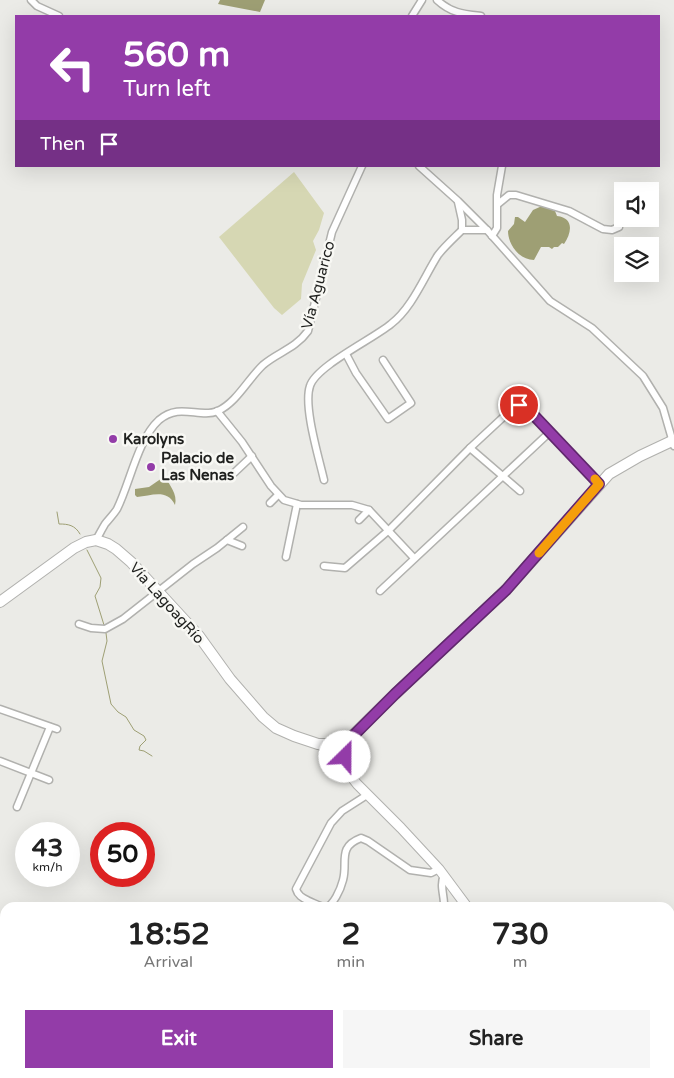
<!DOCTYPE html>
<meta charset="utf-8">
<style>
:root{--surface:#fff;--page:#f6f6f6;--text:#222;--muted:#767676;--accent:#933ca8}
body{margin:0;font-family:"Varela Round",sans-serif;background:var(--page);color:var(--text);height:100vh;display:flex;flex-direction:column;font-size:19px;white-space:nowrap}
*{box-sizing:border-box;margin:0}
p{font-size:16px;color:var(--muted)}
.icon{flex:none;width:28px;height:28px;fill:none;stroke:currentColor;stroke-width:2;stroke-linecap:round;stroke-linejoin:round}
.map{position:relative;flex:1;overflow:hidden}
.details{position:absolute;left:0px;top:902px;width:675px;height:176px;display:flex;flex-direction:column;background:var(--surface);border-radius:15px 15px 0 0;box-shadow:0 5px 20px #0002}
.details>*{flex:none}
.banner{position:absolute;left:15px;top:15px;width:645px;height:152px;border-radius:0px;box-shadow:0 5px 20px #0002;background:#933ca8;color:#fff;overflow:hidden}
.buttons{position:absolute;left:614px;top:182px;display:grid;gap:10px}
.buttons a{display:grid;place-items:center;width:45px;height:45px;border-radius:0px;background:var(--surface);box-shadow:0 5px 20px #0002;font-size:25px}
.speed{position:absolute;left:15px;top:822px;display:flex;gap:10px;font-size:25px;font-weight:700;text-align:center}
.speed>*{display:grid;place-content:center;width:65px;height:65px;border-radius:50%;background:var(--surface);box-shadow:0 5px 20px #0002;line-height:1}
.speed small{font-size:12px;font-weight:400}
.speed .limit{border:8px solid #d22;background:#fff;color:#111}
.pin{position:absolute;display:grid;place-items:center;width:42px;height:42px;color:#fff;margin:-21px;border:2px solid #fff;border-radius:50%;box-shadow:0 1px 5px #0007}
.me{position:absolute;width:55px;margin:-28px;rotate:23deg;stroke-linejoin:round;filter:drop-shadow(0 0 4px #0008)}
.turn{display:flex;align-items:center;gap:18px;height:105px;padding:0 25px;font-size:22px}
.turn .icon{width:65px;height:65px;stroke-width:2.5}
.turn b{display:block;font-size:35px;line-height:42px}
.then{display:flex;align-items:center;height:48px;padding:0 25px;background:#0003;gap:10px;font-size:19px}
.eta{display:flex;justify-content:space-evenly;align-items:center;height:85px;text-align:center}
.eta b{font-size:30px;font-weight:700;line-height:35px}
.button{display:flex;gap:10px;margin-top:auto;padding:10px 25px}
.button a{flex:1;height:58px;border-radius:0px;background:var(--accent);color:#fff;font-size:20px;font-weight:700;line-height:58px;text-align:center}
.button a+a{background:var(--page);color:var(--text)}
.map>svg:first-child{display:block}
.green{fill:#d6d7b3}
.water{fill:#9e9f74}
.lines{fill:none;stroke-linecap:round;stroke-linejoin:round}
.stream{stroke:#9e9f74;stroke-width:1}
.minor-casing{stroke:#b1b1ae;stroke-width:9}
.major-casing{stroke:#b1b1ae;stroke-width:11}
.highway-casing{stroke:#b1b1ae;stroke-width:12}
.minor{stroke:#fff;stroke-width:6}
.major{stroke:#fff;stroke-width:9}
.highway{stroke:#fff;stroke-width:10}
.route-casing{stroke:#60276d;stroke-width:12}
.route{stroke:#933ca8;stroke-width:9}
.slow{stroke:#f59e0b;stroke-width:9}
.poi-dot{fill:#933ca8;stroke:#f8f8f4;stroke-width:2}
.labels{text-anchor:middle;stroke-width:5;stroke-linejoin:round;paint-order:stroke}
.street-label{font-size:15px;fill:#1f201e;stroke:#f8f8f4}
.poi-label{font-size:15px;font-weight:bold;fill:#1f201e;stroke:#f8f8f4;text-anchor:start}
</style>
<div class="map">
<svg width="674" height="1078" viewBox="0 0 674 1078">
<rect width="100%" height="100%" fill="#ebebe7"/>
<path class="green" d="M294 172 324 213 319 230 313 241 316 250 302 284 301 299 282 315 274 308 219 237Z"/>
<g class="water">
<path d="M220 0H265L260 12 218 4Z"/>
<path d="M542 206 555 211 557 216C574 218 572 232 564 244L562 243 558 247H554L552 249 549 247H541L534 260C519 260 508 244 508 231L514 224 515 217H518L525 222 533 210Z"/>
<path d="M165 476C169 485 178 494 175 505 167 488 151 496 137 497L135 495V489L149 487Z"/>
</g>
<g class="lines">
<g class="stream">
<path d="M57 512 59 524C68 524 75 525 80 534"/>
<path d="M87 550 101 578 100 587 95 596 104 625"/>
<path d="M106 633 107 641 102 661 111 704 118 712 126 717 134 730 144 736 146 740 140 746 139 750 144 751 152 756"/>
</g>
<defs>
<g id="minor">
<path d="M31 0 37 6 59 16"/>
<path d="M437 0C451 13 463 14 481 16"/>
<path d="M412 16 422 0"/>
<path d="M419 166 458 201 487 230 550 301 592 328 643 376 663 408 674 446"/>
<path d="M458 202 462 220V230"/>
<path d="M498 204 509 195H516L569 211 603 229 612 230 619 227"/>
<path d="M492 236 497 228V195L502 166"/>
<path d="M346 354 356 373 388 419 411 403 383 360"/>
<path d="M217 411 242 442 271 486 284 500 301 505H352L369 510 414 558"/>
<path d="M470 448 513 408 519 405 525 406 550 432"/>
<path d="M234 473 252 456"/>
<path d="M324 480C319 458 303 406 310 386 316 366 373 339 391 324 412 308 424 277 438 255 445 246 454 238 462 230H487"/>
<path d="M270 503 278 495"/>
<path d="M359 520 369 510"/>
<path d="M96 540C99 535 102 529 105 524 109 519 114 514 117 509 130 483 138 439 159 420 180 402 199 419 218 411 237 402 248 379 263 365 278 352 295 349 308 331L332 232 362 166"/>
<path d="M227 540 242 546"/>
<path d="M286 557 297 504"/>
<path d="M324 566 345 568 389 530 470 448 520 491"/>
<path d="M380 591 550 432 599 484"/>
<path d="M79 624 91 628 105 629 123 619 193 564 217 548 243 527"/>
<path d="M0 709 57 729"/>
<path d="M0 761 49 780"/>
<path d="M367 795 342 811 331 823 296 889C298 896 303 898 309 901 314 903 319 906 324 907 333 908 341 888 343 880 348 862 337 847 361 838L368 841 410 870 431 873 439 869"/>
<path d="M17 807 50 727"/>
<path d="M444 908C445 897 439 885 444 876"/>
</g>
<g id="major">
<path d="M319 744 333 753 357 784 401 828 439 869 468 908"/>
<path d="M346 769 345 754 351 737"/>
<path d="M638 1074 641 1078"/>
</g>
<path id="highway" d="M0 602 74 548 86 542 96 540 108 544 116 549 131 562 199 636 230 679 263 717 276 728 294 736 318 744H335L351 737 395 694 506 590 609 474 640 456 674 440"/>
</defs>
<use href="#minor" class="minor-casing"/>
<use href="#major" class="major-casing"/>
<use href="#highway" class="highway-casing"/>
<use href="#minor" class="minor"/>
<use href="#major" class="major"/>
<use href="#highway" class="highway"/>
</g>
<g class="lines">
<defs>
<path id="route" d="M345 757 351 738 395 694 506 590 599 484 525 406 519 405"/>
</defs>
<use href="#route" class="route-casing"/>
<use href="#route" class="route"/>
<path class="slow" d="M539 553 599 484 595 479"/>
</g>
<g class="poi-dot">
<circle cx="113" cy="439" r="5"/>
<circle cx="151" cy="467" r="5"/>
</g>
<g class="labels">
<g class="street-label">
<text transform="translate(318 285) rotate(-75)" y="5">Vía Aguarico</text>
<text transform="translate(167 603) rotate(48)" y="5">Vía LagoagRío</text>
</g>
<g class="poi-label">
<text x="123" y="444">Karolyns</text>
<text x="161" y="463">Palacio de<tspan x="161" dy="17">Las Nenas</tspan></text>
</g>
</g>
</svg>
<div class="buttons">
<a><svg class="icon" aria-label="sound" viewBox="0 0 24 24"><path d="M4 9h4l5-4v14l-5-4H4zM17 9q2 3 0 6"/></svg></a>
<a><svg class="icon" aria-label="layers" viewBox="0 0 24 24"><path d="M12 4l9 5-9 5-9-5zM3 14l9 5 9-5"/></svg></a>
</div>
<div class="speed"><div>43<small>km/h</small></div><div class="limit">50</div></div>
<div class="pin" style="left:519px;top:405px;background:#d93025"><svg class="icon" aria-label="arrive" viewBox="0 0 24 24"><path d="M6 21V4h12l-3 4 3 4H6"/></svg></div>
<svg class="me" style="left:345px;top:757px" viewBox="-20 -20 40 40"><circle r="19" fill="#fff"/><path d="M0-13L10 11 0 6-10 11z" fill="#933ca8"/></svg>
<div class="banner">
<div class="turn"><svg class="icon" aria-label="left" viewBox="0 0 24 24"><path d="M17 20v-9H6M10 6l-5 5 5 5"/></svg><div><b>560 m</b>Turn left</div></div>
<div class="then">Then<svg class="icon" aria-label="arrive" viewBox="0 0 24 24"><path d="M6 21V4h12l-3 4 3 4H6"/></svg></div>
</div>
<section class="details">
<div class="eta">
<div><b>18:52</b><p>Arrival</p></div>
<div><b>2</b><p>min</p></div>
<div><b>730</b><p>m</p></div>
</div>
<div class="button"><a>Exit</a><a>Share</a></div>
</section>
</div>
